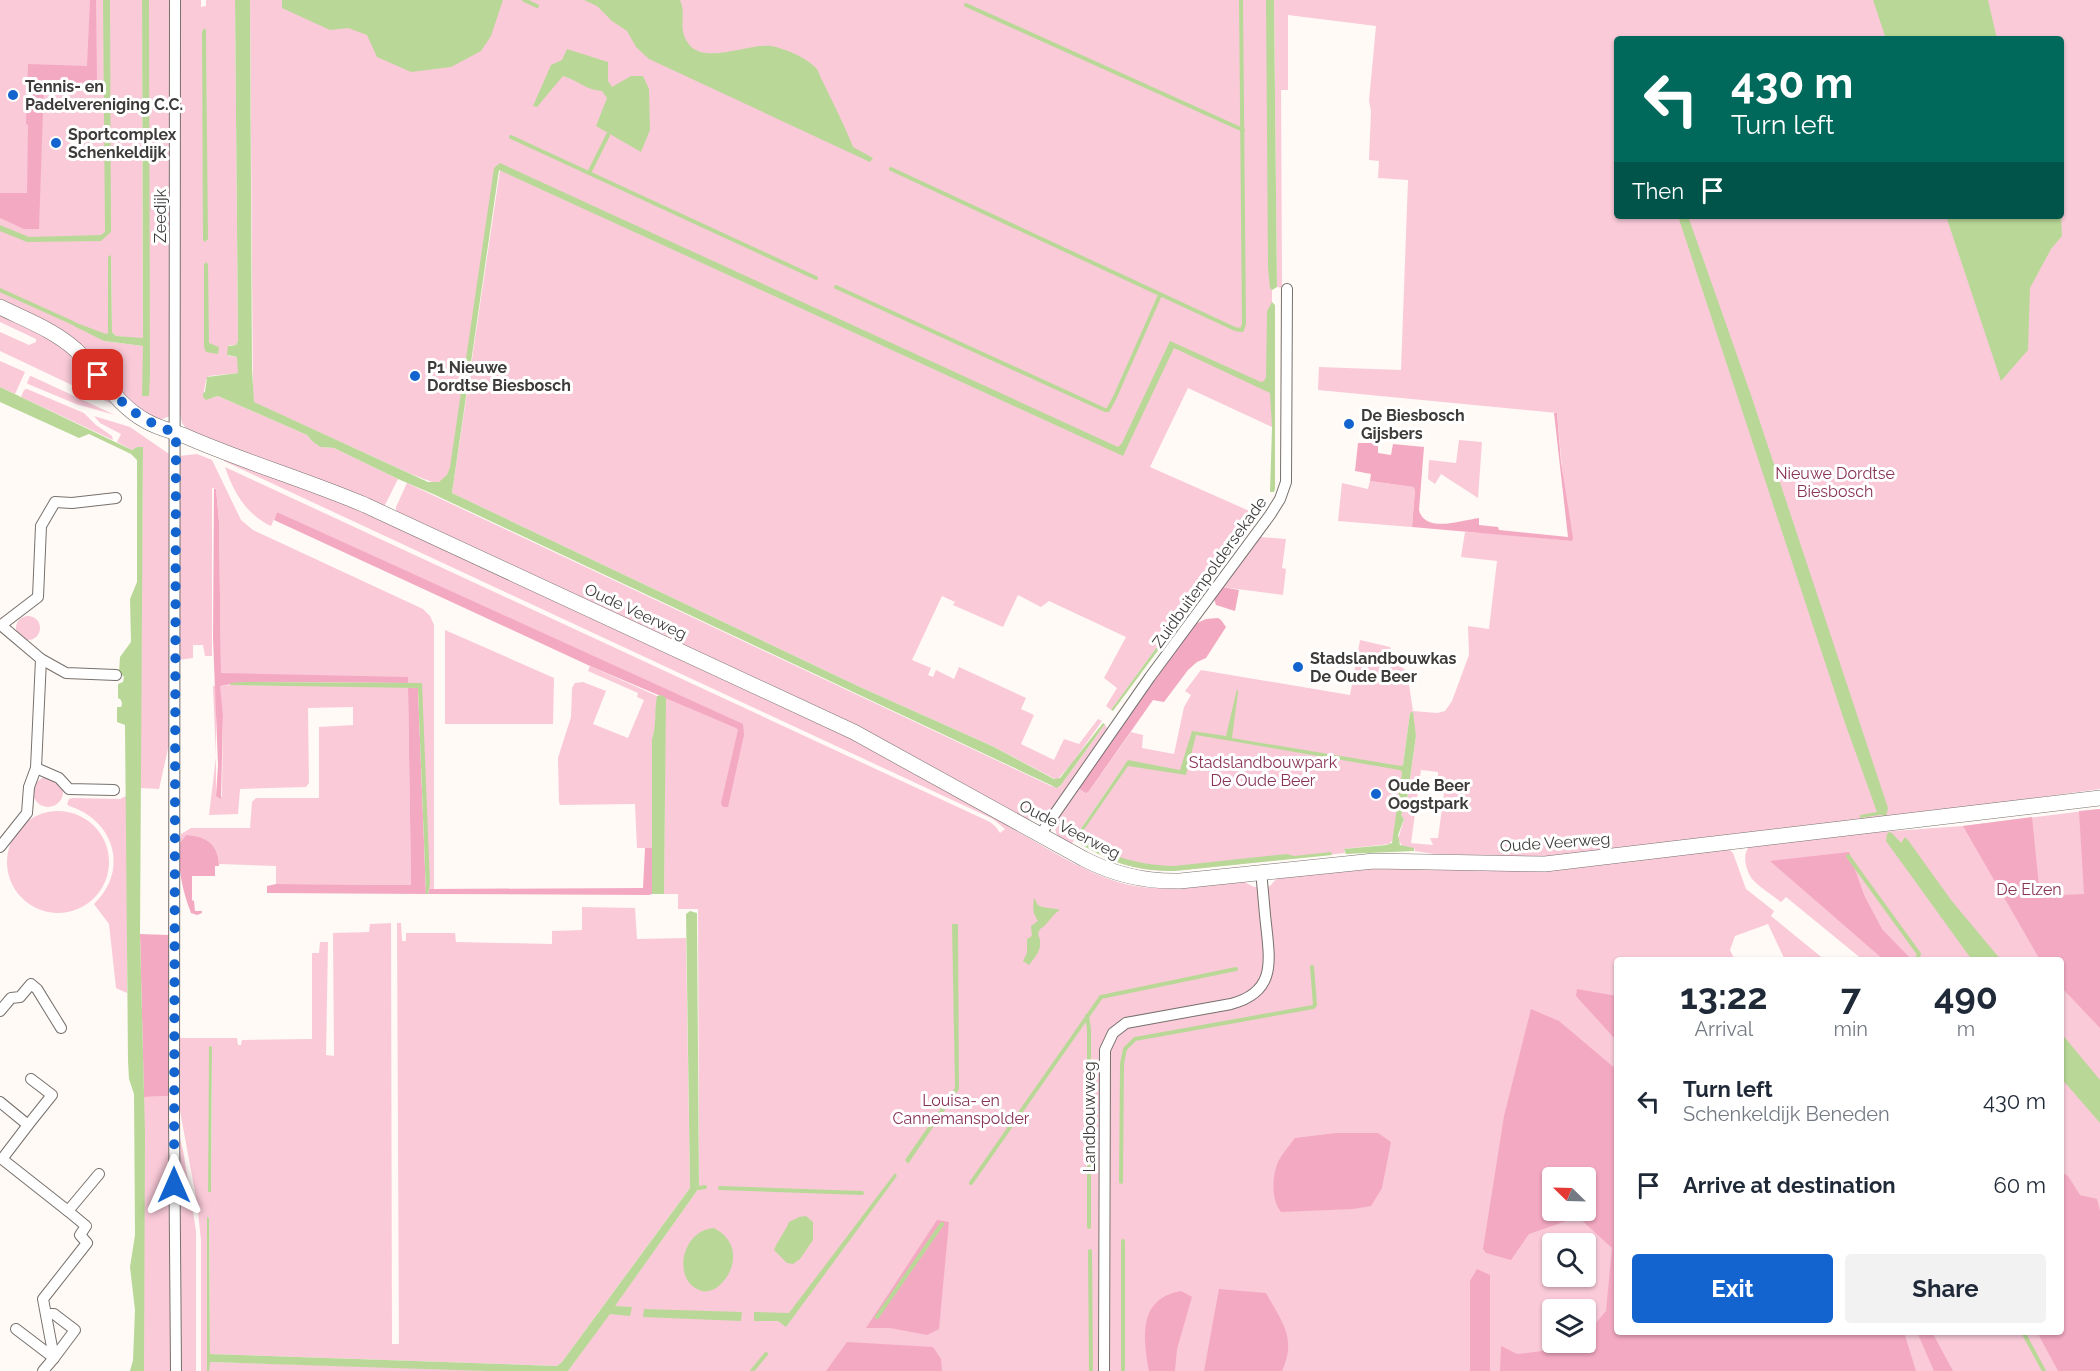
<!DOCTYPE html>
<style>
:root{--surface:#fff;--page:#f2f2f3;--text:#1f2937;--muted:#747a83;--accent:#1364ce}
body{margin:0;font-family:Raleway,sans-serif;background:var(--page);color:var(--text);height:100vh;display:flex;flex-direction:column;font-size:22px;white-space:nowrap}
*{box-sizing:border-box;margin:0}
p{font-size:20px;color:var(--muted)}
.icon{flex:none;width:33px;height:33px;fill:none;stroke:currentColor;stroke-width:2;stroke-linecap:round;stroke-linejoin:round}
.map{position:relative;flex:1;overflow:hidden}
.details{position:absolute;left:1614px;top:957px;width:450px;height:378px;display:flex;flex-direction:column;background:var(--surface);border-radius:6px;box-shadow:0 2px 4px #0004}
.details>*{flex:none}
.banner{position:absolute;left:1614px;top:36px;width:450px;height:183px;border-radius:6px;box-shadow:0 2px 4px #0004;background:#00695c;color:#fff;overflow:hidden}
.needle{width:39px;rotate:293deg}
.tools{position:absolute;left:1542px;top:1167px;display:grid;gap:12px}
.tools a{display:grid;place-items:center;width:54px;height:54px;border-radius:6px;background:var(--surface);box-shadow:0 2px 4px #0004;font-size:30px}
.pin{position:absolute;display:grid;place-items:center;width:51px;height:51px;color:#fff;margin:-26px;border-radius:12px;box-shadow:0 3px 9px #0006}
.me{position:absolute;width:66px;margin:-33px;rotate:0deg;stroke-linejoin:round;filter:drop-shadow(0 0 4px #0008)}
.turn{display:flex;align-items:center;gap:21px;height:126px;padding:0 18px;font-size:27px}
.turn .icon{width:78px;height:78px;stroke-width:2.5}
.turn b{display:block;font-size:42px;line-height:51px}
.then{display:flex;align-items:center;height:57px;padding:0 18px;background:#0003;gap:12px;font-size:22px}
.eta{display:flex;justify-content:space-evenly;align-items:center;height:102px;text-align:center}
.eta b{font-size:36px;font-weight:700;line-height:42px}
.primary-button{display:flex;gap:12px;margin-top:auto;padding:12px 18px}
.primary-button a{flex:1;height:69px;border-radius:6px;background:var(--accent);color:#fff;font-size:24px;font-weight:700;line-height:69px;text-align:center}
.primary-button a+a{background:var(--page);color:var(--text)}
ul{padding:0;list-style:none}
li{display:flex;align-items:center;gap:18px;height:84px;padding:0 18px}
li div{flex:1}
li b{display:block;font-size:22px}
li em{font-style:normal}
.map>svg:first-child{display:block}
.green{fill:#facad9;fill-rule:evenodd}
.forest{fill:#f4a9c3;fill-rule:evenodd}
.water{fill:#b9d897}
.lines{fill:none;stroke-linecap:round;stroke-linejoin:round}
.stream{stroke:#b9d897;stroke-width:4}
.street-casing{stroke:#77716d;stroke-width:12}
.secondary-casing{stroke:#77716d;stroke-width:16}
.street{stroke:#fff;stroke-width:10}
.secondary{stroke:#fff;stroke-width:15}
.route{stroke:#1364ce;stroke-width:10;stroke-dasharray:0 18}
.poi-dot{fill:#1364ce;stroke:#fff;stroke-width:2}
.labels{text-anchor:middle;stroke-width:6;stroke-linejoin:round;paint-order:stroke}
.poi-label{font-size:16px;font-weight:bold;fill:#3e3c3a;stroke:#fff;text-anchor:start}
.street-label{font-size:16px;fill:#3e3c3a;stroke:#fff}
.park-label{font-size:16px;fill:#893357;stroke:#fff}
</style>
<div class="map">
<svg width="2100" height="1371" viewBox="0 0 2100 1371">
<rect width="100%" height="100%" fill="#fffaf6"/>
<g class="green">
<path d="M0 0H142L143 339 116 336 112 332 111 256 110 335 104 341 143 346V393L149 396V0H171L170 416 160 420 148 416 115 387 0 301Z"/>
<path d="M178 0H201V7L206 6V0H235L238 341 236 345H229L228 356 238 357V373L209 376 206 380 203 397 213 398 218 396 307 435 312 441 320 447 334 448 398 479 385 505 381 506 187 430 182 423 180 415ZM203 30H206L207 241 203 240Z"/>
<path d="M250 0H1269L1272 290V427L1188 388 1150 467 1254 513 1111 710 1106 706 1117 688 1104 678 1126 637 1049 601 1041 607 1018 595 1003 627 953 605 955 602 942 596 912 660 931 668 928 675 933 677 936 670 954 679 959 667 1026 698 1021 709 1034 715 1021 744 1054 760 1064 739 1079 744 1098 719 1102 721 1073 762 1057 780 992 746 860 687 452 493 500 170 1097 444 502 166 496 169 448 488 411 474 253 402Z"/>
<path d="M1274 0H2100V789L1877 819 1844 821 1541 857 1434 854 1414 851 1415 849 1402 846 1398 839 1404 819 1401 815 1406 806 1416 736 1410 713 1393 840 1389 844 1344 849 1345 853 1174 871C1131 871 1112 862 1076 839L1128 760 1078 833 1070 847C1060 840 1053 835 1056 822L1078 788 1089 791 1131 732 1143 735 1142 748 1174 754 1184 707 1191 695 1185 691 1201 670 1350 695 1360 640 1390 647 1396 663 1407 671 1413 711 1437 713 1445 711 1452 701 1469 655 1468 626 1489 629 1497 561 1461 557 1465 532 1504 534 1571 541 1564 489 1557 413 1318 390 1319 367 1401 370 1408 180 1378 178 1379 161 1369 160 1371 111 1369 101 1376 26 1288 15V90H1281L1282 288 1277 287ZM1617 39H2061V216H1617ZM1421 770 1438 772V778L1446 779 1438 838H1430L1433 845 1411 843Z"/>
<path d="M0 315 47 337 75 358 111 399 114 405 0 351V332L29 345 36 342V339L0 322Z"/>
<path d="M0 361 25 372 15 394 0 387Z"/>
<path d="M30 376H31L115 415 76 404 28 384 27 383Z"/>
<path d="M27 389 84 413 96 425 112 436 113 440 21 397 24 390Z"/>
<path d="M94 416 130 427 172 456 170 740 159 789 140 788 143 448 137 447 132 450 117 442 121 434 100 423Z"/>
<path d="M1459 440 1482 442 1478 498 1441 474 1435 484 1428 479 1429 460 1456 463Z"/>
<path d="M197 454 212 460 241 520 253 530 423 609 430 616 434 625V889H429L421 683H408V678L221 674 219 522 216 489 212 488V656H205L203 645H193V658L178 660 179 456Z"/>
<path d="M224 459 341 501 855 739 1010 824 1009 827C1050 849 1104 887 1152 888 1182 889 1211 883 1240 881 1247 881 1250 887 1256 887 1261 888 1266 886 1270 886L1277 878 1370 866 1728 848 1733 853 1746 889 1774 911 1771 916 1825 960H1785L1768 924 1735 936 1730 950 1735 960H1617V1332H2061V960H1863L1786 897 1781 902C1772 895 1762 889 1754 881 1746 873 1741 853 1750 846L1866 833 1963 826 2100 809V1371H568L699 1188 698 909H678V894H664L665 702 666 698 683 701 277 512 271 526C246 514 234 493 225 467L990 822 996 827 1000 833 1005 829 993 819 224 461ZM1552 1178H1586V1210H1552ZM1552 1244H1586V1276H1552ZM1552 1310H1586V1342H1552Z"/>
<path d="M1370 481 1413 487 1415 490 1412 527 1338 521 1342 483 1368 489Z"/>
<path d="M407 483 1051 786 1059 787 1061 785 1105 724 1108 730 1046 817 1039 820 1026 819 396 511V507Z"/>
<path d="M1260 537 1286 539 1282 568 1286 569 1283 595 1222 587Z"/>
<circle cx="28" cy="628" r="12"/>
<path d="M445 630 554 678 553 724H445Z"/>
<path d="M590 666 657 696 655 730 652 739V848H637L635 804 560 805 559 802 558 758 571 717 572 688 575 683 583 682 606 691 593 724 628 738 644 700 637 697 638 693 588 671Z"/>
<path d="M230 685 408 687 411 885 276 884V866L219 864C219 844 205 836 186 835L179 844 181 834 191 828H250L252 802 256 798H319V727L353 725V707L308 708 309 783 306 787 240 789 238 814 209 815 216 757 213 686H215L216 696V796L222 797 223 715 219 686Z"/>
<circle cx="48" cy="792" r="15"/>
<path d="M126 796 127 805V993L116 988 109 924 94 904C130 870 114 820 69 806L67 804 69 799 73 798 120 799Z"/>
<circle cx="58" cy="862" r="51"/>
<path d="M582 907 635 908 637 939 686 938 690 1188 562 1362 557 1366 210 1354 209 1218 208 1217 207 1371H201V1240L197 1203 180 1111 178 1038H237L238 1045H241L242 1040 312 1039V953H319L320 942H328L326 1055 334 1056 333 933 369 932 370 924 391 923 392 1344H399L397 923H401L402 941H406V933H455L456 942 552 944V931L582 930ZM209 1047H212L211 1191 209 1192Z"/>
<path d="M172 1096V1371H144V1097Z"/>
<path d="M178 1131 183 1150 196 1231V1371H178Z"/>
<path d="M209 1362 461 1369 487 1371H209Z"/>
</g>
<g class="forest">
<path d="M90 0H96L97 83 46 81 44 82 39 229H24L0 218V193H27L28 125 26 124 28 64 87 66Z"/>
<path d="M1554 413H1557L1561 462 1573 538 1572 541 1412 527 1415 490 1413 487 1370 481 1371 474 1355 471 1358 443H1378V453L1391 455 1393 444 1424 447 1419 510C1425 534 1462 520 1479 518V525L1498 527 1499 530 1568 537Z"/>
<path d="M214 489H216L219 522 221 673 408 677V683L244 682 220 686 223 715 221 799 216 796 218 765 213 638Z"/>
<path d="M277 512 743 724 744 735 728 807H723L721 803 738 730 736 728 590 666 274 520Z"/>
<path d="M1222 587 1239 590 1235 611 1216 605 1214 599Z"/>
<path d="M1218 618 1221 620 1226 627 1206 658 1197 662 1188 670 1164 702 1153 700 1089 791 1086 793 1078 788 1195 624 1206 619Z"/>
<path d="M408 687 418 688 426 894 267 893V886L276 884 411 885Z"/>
<path d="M2100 809V1028L2061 987V960H2040L1963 826 2032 817 2040 896 2084 894 2079 811Z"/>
<path d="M186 835C207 836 219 845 219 866H215V876H192V900L194 901 195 911H202V913L197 915 191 913C182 890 178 868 179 844Z"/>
<path d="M645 848H652V894L649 895 428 894 429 889 643 888Z"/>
<path d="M1849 852 1864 895 1882 929 1912 960H1884L1770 861Z"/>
<path d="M140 934 169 935 172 1096 144 1097Z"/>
<path d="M1577 989 1617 996V1041L1576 996Z"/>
<path d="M1531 1009 1559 1021 1617 1070V1332H1904L1916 1371H1500L1501 1346 1517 1354 1575 1347 1579 1343 1586 1342V1335L1606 1311 1612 1248 1578 1217 1529 1234 1511 1260 1486 1253 1483 1249 1504 1116ZM1552 1178H1586V1210H1552Z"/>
<path d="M1336 1133H1378L1391 1142 1382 1188 1371 1206 1353 1209 1281 1212C1271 1199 1272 1177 1278 1162 1282 1154 1289 1146 1295 1138Z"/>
<path d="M2061 1172 2068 1176 2080 1195 2097 1199 2100 1211V1371H2058L2037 1332H2061Z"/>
<path d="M937 1220 949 1222 939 1329 927 1335 890 1328H866Z"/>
<path d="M1477 1269 1490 1275V1371H1470V1281Z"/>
<path d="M1219 1289 1266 1293C1282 1322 1297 1338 1282 1371H1204Z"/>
<path d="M1181 1291 1192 1297 1177 1349 1175 1371H1149C1143 1336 1138 1299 1181 1291Z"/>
<path d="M1917 1332H1932L1953 1371H1934Z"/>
<path d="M847 1342 933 1347 941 1359 942 1371H826Z"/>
</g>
<g class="water">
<path d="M103 0H110L111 232 101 241 27 242 0 231V225L29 237 101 235 105 232Z"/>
<path d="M142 0H149L150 375 149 396H142L143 346 104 341 74 326 73 323 74 322 106 334 108 333V257L111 255 112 332 116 336 143 338Z"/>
<path d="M235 0H250L252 369 254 402 428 482H439L447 475 450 467 494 168 500 163 1118 447 1122 443 1170 341 1261 382 1264 381 1266 377 1267 311 1272 302 1275 305V489L1274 492H1270L1272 427 1270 393 1174 348 1123 456 499 170 452 493 860 687 992 746 1054 779 1060 778 1103 723 1105 724 1061 785 1057 788 433 494 398 479 334 448 320 447 312 441 307 435 218 396 206 400 203 397V393L205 392 207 377 238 373 237 357 227 355 228 346 236 345 238 341Z"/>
<path d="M282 0H503L491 36 481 51 451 67 411 72 377 57 367 35 348 28 330 30 282 8Z"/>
<path d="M584 0H680C687 16 677 27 688 43 703 66 750 43 771 46 784 48 807 58 816 68 819 71 820 77 822 80 833 103 844 124 853 147L873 158 870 162 649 59 636 47 627 31 612 21 597 6Z"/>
<path d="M1266 0H1274L1277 287 1272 290 1270 288 1268 268Z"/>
<path d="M1873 0H1988L1997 39H1886Z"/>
<path d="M204 28 206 30 208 239 205 242 203 240 202 32Z"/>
<path d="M567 49 608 62V81L612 87 631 76H643L649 89 650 130 641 152 596 126 607 98 602 91C586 90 579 81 563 76L537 107 533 106 551 65 562 60Z"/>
<path d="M1678 216H1688L1751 395 1888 808 1886 816 1880 815 1860 818V815L1877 812 1845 723Z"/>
<path d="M1946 216H2061L2062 236 2051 249 2030 288 2028 350 2001 381Z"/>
<path d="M206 262 208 264 209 343 219 347 218 354 206 352 204 347V265Z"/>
<path d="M0 387 132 450 137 447H143L140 934 145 1134 144 1371H130L133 1360 135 1310 130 1267 135 1235 134 1094 129 1079 128 1061 125 725 117 722V707H121L122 704 121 700 118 698V684L123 682 124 677 119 672 120 657 131 642 130 599 137 582V460L131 454 89 434 79 438 0 402Z"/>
<path d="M1264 500 1266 505 1113 711 1111 710Z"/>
<path d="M244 682 422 683 430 884 428 894H426L418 688 230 685 231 683Z"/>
<path d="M1237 689 1238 692 1232 738 1401 766 1403 765 1410 713 1413 712 1416 736 1406 806 1401 815 1404 819 1398 835 1400 845 1414 848V851L1346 854 1344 849 1386 845 1392 843 1402 772 1400 770 1196 735 1186 775 1128 766 1081 834 1082 839C1111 857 1140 865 1174 866L1287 854 1294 856 1331 852 1332 855 1174 871C1133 871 1110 862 1075 841L1078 833 1128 760 1180 770 1192 731 1226 736Z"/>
<path d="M661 695 666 698 664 894H652V739C657 725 654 710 657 696Z"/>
<path d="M1889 832 1892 833 1901 843 1905 837 1908 840 1951 900 2001 960H1972L1886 841 1887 834Z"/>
<path d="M1034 898C1036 900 1036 903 1038 905 1041 908 1054 908 1060 910 1051 915 1049 924 1040 929L1038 934C1044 947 1037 955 1029 965L1023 961 1027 953V939L1032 936 1031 926 1038 921C1032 912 1033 908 1034 898Z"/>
<path d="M690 911 697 913 699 1188 615 1306 632 1307 630 1316 610 1314 568 1371H487L210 1362 209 1371H207V1217L209 1218 210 1354 557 1366 562 1362 690 1188 686 914Z"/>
<path d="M952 924H958L959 1089 908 1164 905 1160 955 1088Z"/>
<path d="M2061 1033 2100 1080V1123L2061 1078Z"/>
<path d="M209 1046 212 1047 211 1192H208Z"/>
<path d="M895 1173 897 1176 786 1327 778 1321H754V1312L789 1313Z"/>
<path d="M806 1216 813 1222V1240L800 1259 793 1264 787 1263 774 1250C778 1240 785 1232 789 1222L799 1217Z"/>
<path d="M714 1228C754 1249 722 1297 702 1291 671 1282 681 1230 714 1228Z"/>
<path d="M644 1309 742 1312 741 1321 643 1317Z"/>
</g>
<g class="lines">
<g class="stream">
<path d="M524 0 537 6"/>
<path d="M966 5 1243 130"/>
<path d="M511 137 816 278"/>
<path d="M891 169 1235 329 1242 330 1244 324 1241 0"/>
<path d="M589 173 608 135"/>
<path d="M836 287 1105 410H1108L1115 397 1160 295"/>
<path d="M0 290 73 323"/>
<path d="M1848 856 1919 954 1917 960"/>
<path d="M1087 1016 1089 1029V1227"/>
<path d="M1121 1182 1122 1064 1125 1049 1135 1039 1313 1007 1315 1005 1312 967"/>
<path d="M971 1183 1101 997 1236 969"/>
<path d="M699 1188 705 1187"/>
<path d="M720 1188 862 1193"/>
<path d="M1090 1251 1091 1371"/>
<path d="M877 1317 942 1224"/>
<path d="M2023 1332 2044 1371"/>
<path d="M752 1371 766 1354"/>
<path d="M1123 1371V1241"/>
</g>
<defs>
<g id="street">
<path d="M175 0 174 1115 176 1371"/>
<path d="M0 626 38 597 41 526 55 502 72 503 116 498"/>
<path d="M2 626 41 659 66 673 116 675"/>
<path d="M36 768 59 778 69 789 114 790"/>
<path d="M1040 835 1150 677 1270 515 1280 499 1286 482 1287 289"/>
<path d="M0 847 27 813 29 787 36 768 41 659"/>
<path d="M0 1011 11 998 20 997 31 984 37 989 61 1028"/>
<path d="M0 1102 28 1125 2 1159 68 1211 99 1174"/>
<path d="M28 1125 52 1095 31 1079"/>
<path d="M16 1329 54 1358 75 1330 54 1314H46"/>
<path d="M43 1371 54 1358 43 1299 87 1243 80 1235 86 1226 68 1211"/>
<path d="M1104 1371 1105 1050 1113 1033 1126 1023 1231 1004C1276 992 1270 962 1266 924 1264 907 1263 889 1261 872"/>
</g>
<path id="secondary" d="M0 307C26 320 54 330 76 350 100 373 116 405 146 421 158 428 172 431 185 436 244 462 306 480 365 505L854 732 1084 859C1115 875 1145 882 1180 881L1374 861 1545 864 2100 798"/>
</defs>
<use href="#street" class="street-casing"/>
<use href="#secondary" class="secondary-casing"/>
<use href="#street" class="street"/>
<use href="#secondary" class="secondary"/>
</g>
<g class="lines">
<path class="route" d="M98 375C122 405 139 420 176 433L174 1185"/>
</g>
<g class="poi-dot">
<circle cx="13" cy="95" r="6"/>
<circle cx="56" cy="143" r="6"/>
<circle cx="415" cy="376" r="6"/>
<circle cx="1349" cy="424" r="6"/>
<circle cx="1298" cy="667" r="6"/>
<circle cx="1376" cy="794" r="6"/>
</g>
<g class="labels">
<g class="poi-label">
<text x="25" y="92">Tennis- en<tspan x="25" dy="18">Padelvereniging C.C.</tspan></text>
<text x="68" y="140">Sportcomplex<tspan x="68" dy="18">Schenkeldijk</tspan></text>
<text x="427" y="373">P1 Nieuwe<tspan x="427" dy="18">Dordtse Biesbosch</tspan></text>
<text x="1361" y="421">De Biesbosch<tspan x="1361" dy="18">Gijsbers</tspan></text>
<text x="1310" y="664">Stadslandbouwkas<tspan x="1310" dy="18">De Oude Beer</tspan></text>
<text x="1388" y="791">Oude Beer<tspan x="1388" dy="18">Oogstpark</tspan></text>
</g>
<g class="street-label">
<text transform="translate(160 216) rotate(-90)" y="6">Zeedijk</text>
<text transform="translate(1209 572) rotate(-54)" y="6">Zuidbuitenpoldersekade</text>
<text transform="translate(636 611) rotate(25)" y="6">Oude Veerweg</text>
<text transform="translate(1070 829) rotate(27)" y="6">Oude Veerweg</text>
<text transform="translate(1555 842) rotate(-4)" y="6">Oude Veerweg</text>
<text transform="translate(1089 1117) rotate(-90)" y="6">Landbouwweg</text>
</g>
<g class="park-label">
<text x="1835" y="479">Nieuwe Dordtse<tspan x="1835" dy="18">Biesbosch</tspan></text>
<text x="1263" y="768">Stadslandbouwpark<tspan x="1263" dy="18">De Oude Beer</tspan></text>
<text x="2029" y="895">De Elzen</text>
<text x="961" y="1106">Louisa- en<tspan x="961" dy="18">Cannemanspolder</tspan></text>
</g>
</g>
</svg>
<div class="tools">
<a><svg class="needle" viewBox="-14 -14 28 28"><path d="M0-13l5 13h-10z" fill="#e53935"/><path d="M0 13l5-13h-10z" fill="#747a83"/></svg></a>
<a><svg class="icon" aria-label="search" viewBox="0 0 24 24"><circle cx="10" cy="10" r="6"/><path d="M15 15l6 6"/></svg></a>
<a><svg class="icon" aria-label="layers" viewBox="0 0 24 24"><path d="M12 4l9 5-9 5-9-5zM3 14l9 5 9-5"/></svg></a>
</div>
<div class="pin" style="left:98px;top:375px;background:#d93025"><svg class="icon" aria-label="arrive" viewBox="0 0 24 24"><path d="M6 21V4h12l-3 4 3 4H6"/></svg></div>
<svg class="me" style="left:174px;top:1185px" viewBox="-20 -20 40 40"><path d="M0-17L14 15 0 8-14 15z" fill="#1364ce" stroke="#fff" stroke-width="4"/></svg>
<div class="banner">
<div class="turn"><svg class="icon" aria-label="left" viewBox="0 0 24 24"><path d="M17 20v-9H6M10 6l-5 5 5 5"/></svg><div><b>430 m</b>Turn left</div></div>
<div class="then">Then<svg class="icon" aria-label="arrive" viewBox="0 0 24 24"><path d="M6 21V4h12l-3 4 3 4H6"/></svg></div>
</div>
<section class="details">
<div class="eta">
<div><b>13:22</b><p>Arrival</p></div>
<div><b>7</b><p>min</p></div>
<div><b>490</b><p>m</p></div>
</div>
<ul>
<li><svg class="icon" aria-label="left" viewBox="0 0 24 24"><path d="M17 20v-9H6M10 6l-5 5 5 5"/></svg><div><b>Turn left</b><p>Schenkeldijk Beneden</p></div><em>430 m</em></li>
<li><svg class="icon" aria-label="arrive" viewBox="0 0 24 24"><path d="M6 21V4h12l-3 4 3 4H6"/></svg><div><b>Arrive at destination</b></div><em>60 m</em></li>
</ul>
<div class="primary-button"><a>Exit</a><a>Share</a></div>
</section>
</div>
